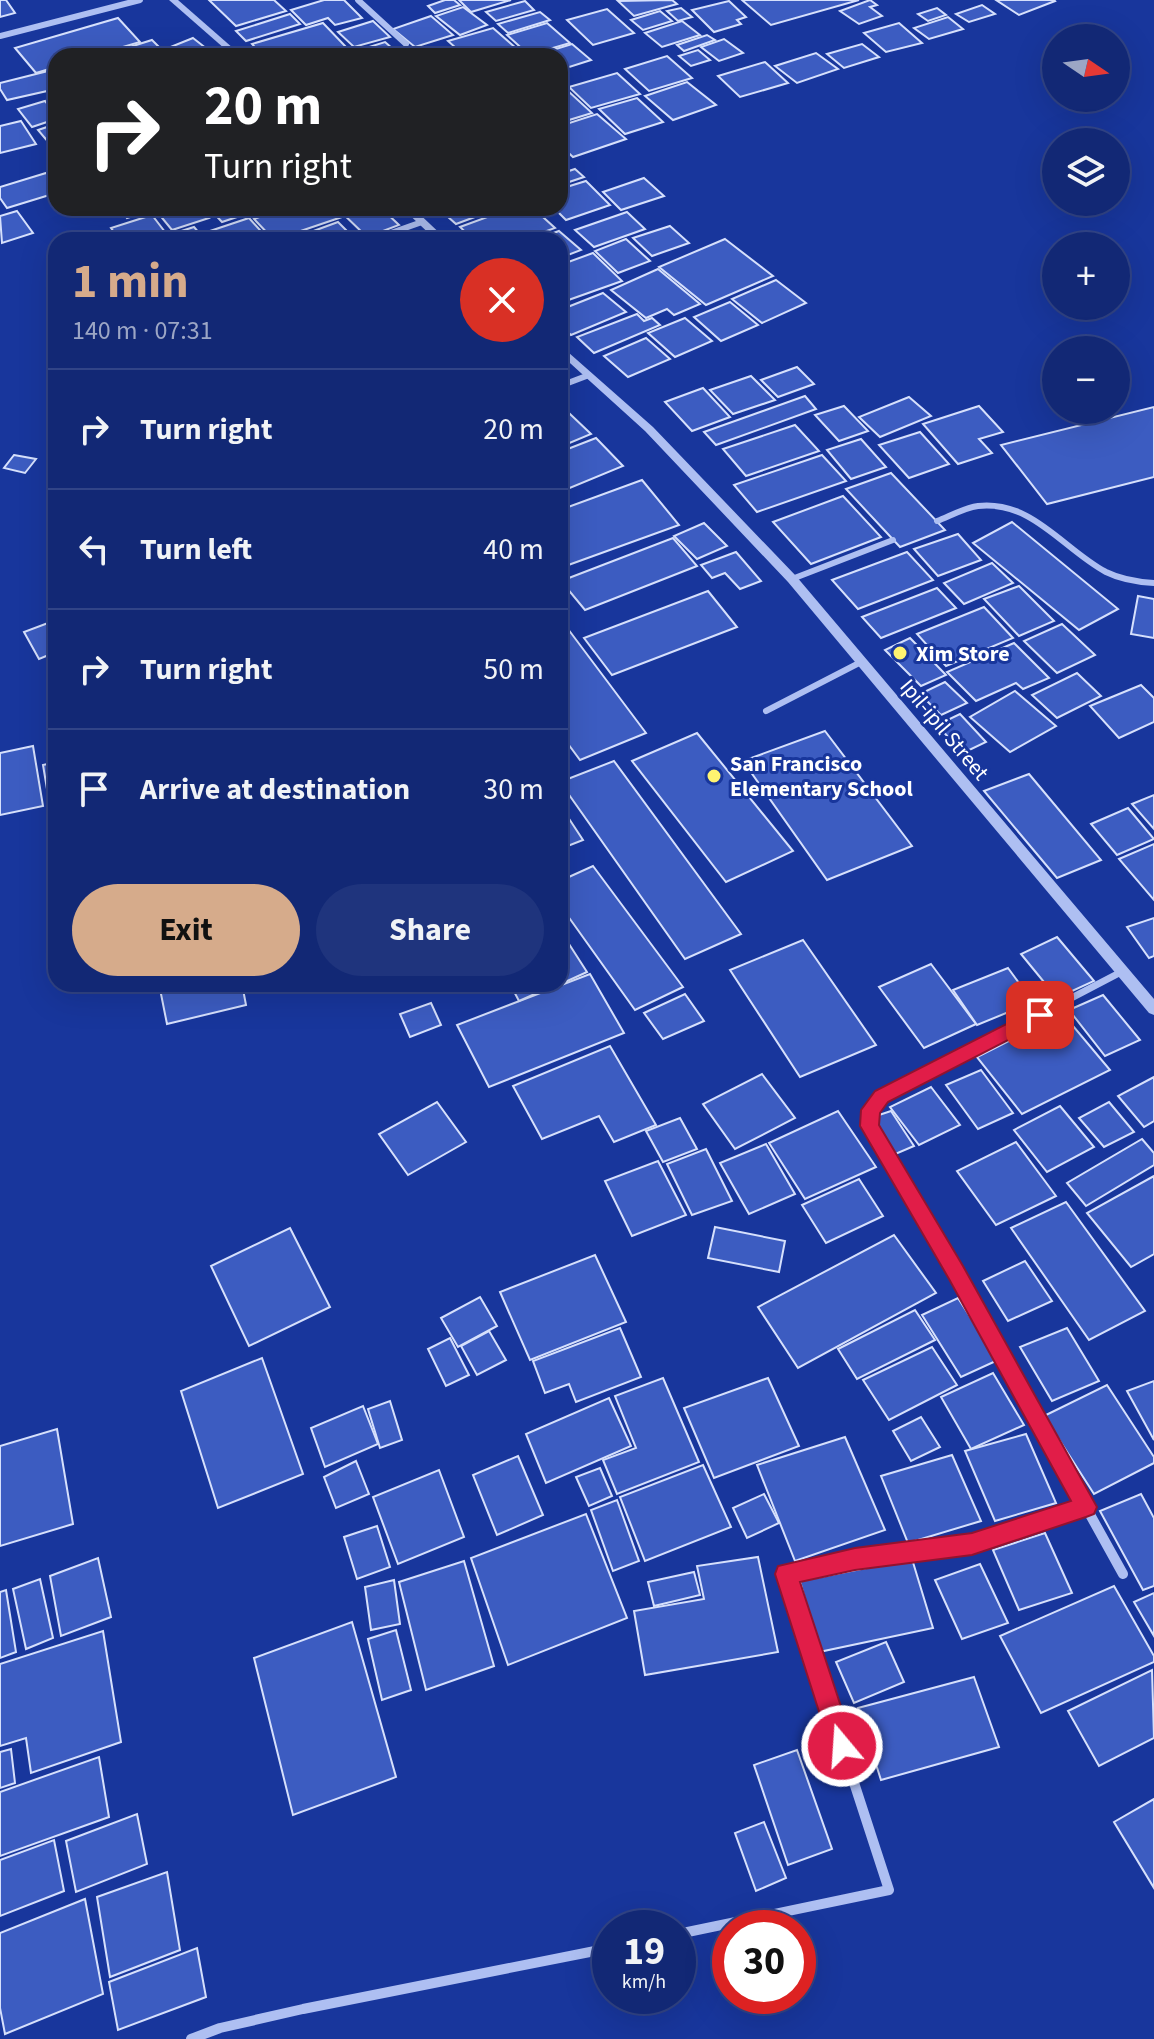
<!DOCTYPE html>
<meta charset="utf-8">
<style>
:root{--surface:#122875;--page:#1f347d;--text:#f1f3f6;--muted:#9ca6c5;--line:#314487;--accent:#d6ab8b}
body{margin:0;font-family:"Source Sans 3",sans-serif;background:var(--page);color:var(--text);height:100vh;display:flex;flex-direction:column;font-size:30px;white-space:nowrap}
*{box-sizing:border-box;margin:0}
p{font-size:26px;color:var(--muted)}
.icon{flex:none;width:44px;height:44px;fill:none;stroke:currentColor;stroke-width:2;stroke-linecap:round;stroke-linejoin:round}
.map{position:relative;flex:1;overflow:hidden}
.side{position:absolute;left:48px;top:232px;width:520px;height:760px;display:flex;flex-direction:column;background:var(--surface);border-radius:24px;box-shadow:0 8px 32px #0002,0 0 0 2px var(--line)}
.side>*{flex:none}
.banner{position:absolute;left:48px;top:48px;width:520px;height:168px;border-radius:24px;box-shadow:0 8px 32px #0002,0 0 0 2px var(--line);background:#202124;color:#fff;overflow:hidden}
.needle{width:52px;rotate:103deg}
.buttons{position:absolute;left:1042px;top:24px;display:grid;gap:16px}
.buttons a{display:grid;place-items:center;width:88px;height:88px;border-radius:50%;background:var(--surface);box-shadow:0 8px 32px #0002,0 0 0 2px var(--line);font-size:40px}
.speed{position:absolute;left:592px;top:1910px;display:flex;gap:16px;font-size:40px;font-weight:700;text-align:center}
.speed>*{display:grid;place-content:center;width:104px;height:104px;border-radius:50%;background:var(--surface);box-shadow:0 8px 32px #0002,0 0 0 2px var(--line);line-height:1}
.speed small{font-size:20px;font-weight:400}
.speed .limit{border:12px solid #d22;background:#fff;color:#111}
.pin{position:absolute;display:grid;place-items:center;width:68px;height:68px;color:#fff;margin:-34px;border-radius:16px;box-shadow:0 4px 12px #0006}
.me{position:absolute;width:88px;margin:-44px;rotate:342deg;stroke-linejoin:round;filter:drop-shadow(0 0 6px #0008)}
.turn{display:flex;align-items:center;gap:28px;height:168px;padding:0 24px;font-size:36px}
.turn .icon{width:104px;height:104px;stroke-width:2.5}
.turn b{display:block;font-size:56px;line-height:68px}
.round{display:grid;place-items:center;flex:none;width:84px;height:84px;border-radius:42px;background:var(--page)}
.summary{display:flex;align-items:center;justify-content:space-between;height:136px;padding:0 24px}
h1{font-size:48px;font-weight:700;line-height:60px;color:var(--accent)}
.cta{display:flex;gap:16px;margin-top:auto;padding:16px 24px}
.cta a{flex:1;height:92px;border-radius:48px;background:var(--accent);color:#111;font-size:32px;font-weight:700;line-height:92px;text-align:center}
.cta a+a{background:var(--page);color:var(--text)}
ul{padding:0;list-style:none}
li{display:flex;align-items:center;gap:24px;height:120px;padding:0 24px;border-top:2px solid var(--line)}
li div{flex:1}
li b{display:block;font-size:30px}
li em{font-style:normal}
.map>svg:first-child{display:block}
.building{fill:#3c5cc1;stroke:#d6e0fc;stroke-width:2}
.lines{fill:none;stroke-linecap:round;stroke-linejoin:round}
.service{stroke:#aebff2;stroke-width:6}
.minor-far2{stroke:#aebff2;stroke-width:6}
.minor-far1{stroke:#aebff2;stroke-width:7}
.minor{stroke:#aebff2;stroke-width:10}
.tertiary{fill:#aebff2;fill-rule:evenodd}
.route{fill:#e11d48;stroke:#92132f;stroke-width:2}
.poi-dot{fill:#fff370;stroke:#18369c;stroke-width:3}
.labels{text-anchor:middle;stroke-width:6;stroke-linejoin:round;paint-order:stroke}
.poi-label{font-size:22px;font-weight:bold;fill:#fff;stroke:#18369c;text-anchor:start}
.street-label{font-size:22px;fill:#fff;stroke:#18369c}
</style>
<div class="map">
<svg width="1154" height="2039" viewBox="0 0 1154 2039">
<rect width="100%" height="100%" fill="#18369c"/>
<g class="building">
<path d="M0 0H6L15 13 0 17Z"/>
<path d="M209 0H274L286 11 236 26Z"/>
<path d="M324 0H344L362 18 335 25 328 18 306 25 291 10Z"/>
<path d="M445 0H454L460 5 435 13 428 6Z"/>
<path d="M459 0H511L471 12Z"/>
<path d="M672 0 677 4 634 16 618 1Z"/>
<path d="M742 0H859L771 25Z"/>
<path d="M870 0 877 5 870 7 882 16 859 24 840 11Z"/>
<path d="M996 0H1054L1055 1 1019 15Z"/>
<path d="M525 1 534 10 496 21 486 12Z"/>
<path d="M729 1 746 17 737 20 741 24 714 32 692 10Z"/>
<path d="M982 5 995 14 969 22 956 14Z"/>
<path d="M463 7 487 25 460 35 436 16Z"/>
<path d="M681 8 692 17 678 21 667 11Z"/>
<path d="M937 8 946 15 928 21 918 14Z"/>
<path d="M607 9 634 33 593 45 567 20Z"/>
<path d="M660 11 672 21 643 30 631 20Z"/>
<path d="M540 12 550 20 508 33 498 24Z"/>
<path d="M290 14 300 24 246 41 236 31Z"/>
<path d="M431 16 453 35 415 47 393 29Z"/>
<path d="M948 17 963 29 929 39 914 28Z"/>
<path d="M118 18 140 42 92 56H56V67L36 73 15 48Z"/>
<path d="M373 21 390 37 354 47 338 32Z"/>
<path d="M682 21 700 35 662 47 645 33Z"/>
<path d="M323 23 346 47 314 56H263L252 44Z"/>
<path d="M547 23 570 43 529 55 507 35Z"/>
<path d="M899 23 922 43 886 52 864 33Z"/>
<path d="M493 28 525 56H465L448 41Z"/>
<path d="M707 35 715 40 684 51 677 45Z"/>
<path d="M193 38 207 49 178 56 168 48Z"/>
<path d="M724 39 743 53 719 61 701 47Z"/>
<path d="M152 40 168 56H101Z"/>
<path d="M385 42 401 56H340Z"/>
<path d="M572 44 591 60 560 70V56H533Z"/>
<path d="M862 44 879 57 844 68 827 54Z"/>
<path d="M698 50 710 60 691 66 679 56Z"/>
<path d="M816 53 838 69 797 83 775 66Z"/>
<path d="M667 56 692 78 649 91 625 69Z"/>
<path d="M765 62 788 83 740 97 718 76Z"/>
<path d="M48 71 56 89 7 100 0 89V83Z"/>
<path d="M617 73 640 94 591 108 569 87Z"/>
<path d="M687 82 716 105 673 120 645 96Z"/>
<path d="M567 90 592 113 569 120 560 111V92Z"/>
<path d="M637 98 663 122 625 134 599 109Z"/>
<path d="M45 101 56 114V119L32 127 18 109Z"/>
<path d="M597 114 626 139 573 157 560 145V126Z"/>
<path d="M21 121 36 144 0 153V126Z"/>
<path d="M56 124V150H55L38 130Z"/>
<path d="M575 169 584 177 560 185V174Z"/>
<path d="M46 173 56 187V193L7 208 0 198V187Z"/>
<path d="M644 178 664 196 621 210 603 192Z"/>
<path d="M586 181 610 205 566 220 554 208H560V189Z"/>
<path d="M119 208H158L127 218Z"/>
<path d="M172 208H200L209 218 172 230 158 213Z"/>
<path d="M209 208H264L222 222Z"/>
<path d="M284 208H333L342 217 274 240 254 219Z"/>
<path d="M337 208H381L399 225 367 237Z"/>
<path d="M438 208H499L456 224Z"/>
<path d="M512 208H533L555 228 522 240H474L460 227Z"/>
<path d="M17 211 33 233 2 243 0 216Z"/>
<path d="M627 212 645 229 594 247 575 230Z"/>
<path d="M152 215 165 232 139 240H120L111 228Z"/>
<path d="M249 218 269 240H211L204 233Z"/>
<path d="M338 222 356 240H289Z"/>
<path d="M670 226 689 243 652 256 633 238Z"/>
<path d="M194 227 205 240H153Z"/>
<path d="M559 231 581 250 560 258V240H534Z"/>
<path d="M626 239 650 261 618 273 595 251Z"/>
<path d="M725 239 773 276 706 305 659 267Z"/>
<path d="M593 253 622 281 560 303V265Z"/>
<path d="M658 269 700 304 674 315 667 309 646 318 611 290Z"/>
<path d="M776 280 806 303 762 323 732 299Z"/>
<path d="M603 293 626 312 571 335 560 325V310Z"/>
<path d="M730 302 758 325 721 341 694 317Z"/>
<path d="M637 314 644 321 652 318 660 325 594 353 577 337Z"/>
<path d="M685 318 712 341 675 357 648 333Z"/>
<path d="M646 338 670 359 628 377 604 356Z"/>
<path d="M797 367 814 384 778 397 761 380Z"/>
<path d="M751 376 775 400 733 414 710 390Z"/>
<path d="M703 388 730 417 692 431 665 402Z"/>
<path d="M805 396 816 409 716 445 704 432Z"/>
<path d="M909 397 931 416 880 437 859 417Z"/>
<path d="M844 406 868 431 839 441 815 415Z"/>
<path d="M979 406 1003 432 979 439 992 453 958 464 923 424Z"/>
<path d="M1154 407V477L1047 504 1001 445Z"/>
<path d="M570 414 591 434 560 447V419Z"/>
<path d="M795 425 819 451 746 476 723 449Z"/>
<path d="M920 432 949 464 909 478 879 445Z"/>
<path d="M596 438 623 466 560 492V452Z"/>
<path d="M861 439 886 467 851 479 827 450Z"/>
<path d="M14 455 36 459 25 473 4 468Z"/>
<path d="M822 455 846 481 757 512 734 485Z"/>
<path d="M891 473 945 530 900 547 846 489Z"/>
<path d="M642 480 679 525 560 568V510Z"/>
<path d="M843 496 881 537 811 564 773 522Z"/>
<path d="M1012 522 1118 609 1079 630 973 543Z"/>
<path d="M704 523 727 546 697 559 674 536Z"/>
<path d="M958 534 981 560 938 576 914 549Z"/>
<path d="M673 538 697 566 585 610 561 581Z"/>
<path d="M736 552 761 581 740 589 725 573 712 578 701 565Z"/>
<path d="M907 552 933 580 858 609 832 580Z"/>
<path d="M992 563 1013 583 964 604 944 583Z"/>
<path d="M1019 586 1054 621 1019 636 984 599Z"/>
<path d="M937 588 956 608 881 638 862 617Z"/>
<path d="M708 591 737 627 612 675 584 638Z"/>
<path d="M1138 596 1154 599V638L1131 634Z"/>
<path d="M984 607 1013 638 946 666 917 634Z"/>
<path d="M56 620V652L39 659 24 632Z"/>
<path d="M1062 624 1095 655 1057 673 1024 641Z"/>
<path d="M565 625 646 733 580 760 560 733V627Z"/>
<path d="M910 638 946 675 921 686 885 650Z"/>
<path d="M1014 643 1049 678 1023 689 1016 683 976 701 947 672Z"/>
<path d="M1077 673 1101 696 1057 718 1032 695Z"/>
<path d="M945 682 967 703 941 715 920 694Z"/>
<path d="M1141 685 1154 698V722L1119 738 1090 706Z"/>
<path d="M1015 691 1056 726 1010 752 970 717Z"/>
<path d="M960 714 986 742 963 753 937 725Z"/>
<path d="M825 731 912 846 827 880 743 761Z"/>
<path d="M697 733 793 851 726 882 632 761Z"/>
<path d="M33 746 43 806 0 815V753Z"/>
<path d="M614 761 741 934 685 959 560 782Z"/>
<path d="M56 762V812L51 813 43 765Z"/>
<path d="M1029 774 1101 860 1057 878 984 791Z"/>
<path d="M1154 795V829L1132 804Z"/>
<path d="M560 805 583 840 560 849Z"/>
<path d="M1128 808 1154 839 1117 855 1091 824Z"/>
<path d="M1154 844V900L1119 859Z"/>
<path d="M593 866 683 987 635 1010 560 905V881Z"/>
<path d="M1154 918V956L1149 958 1127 927Z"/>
<path d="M560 930 587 972 552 988 549 984H560Z"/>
<path d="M1057 937 1094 981 1057 998 1021 954Z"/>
<path d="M803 940 876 1045 800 1077 730 970Z"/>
<path d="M931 964 976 1024 924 1048 879 987Z"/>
<path d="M1008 968 1033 1002 977 1025 953 990Z"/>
<path d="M590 974 624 1033 489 1087 457 1025Z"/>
<path d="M159 984H242L246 1005 167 1024Z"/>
<path d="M510 984H543L546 989 519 1001Z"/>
<path d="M685 994 704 1021 663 1039 644 1013Z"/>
<path d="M1103 995 1140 1040 1105 1056 1069 1010Z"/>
<path d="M431 1003 441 1025 410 1037 400 1014Z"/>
<path d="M1063 1014 1110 1070 1022 1114 977 1057Z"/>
<path d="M610 1046 656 1125 614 1142 599 1116 542 1139 513 1086Z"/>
<path d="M981 1070 1013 1113 978 1129 946 1085Z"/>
<path d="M762 1074 795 1118 735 1149 703 1104Z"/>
<path d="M1154 1077V1121L1144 1127 1118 1096Z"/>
<path d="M931 1087 960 1125 919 1145 890 1107Z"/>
<path d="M437 1102 466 1142 408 1175 379 1134Z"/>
<path d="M1109 1102 1134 1132 1104 1147 1079 1118Z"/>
<path d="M1060 1106 1094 1147 1047 1172 1014 1130Z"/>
<path d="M838 1111 876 1167 805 1199 769 1143Z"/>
<path d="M891 1111 914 1146 893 1155 870 1118Z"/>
<path d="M680 1118 697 1149 663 1162 646 1131Z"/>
<path d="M1142 1139 1154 1153V1165L1086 1206 1067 1183Z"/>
<path d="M1016 1142 1056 1196 996 1225 957 1171Z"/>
<path d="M766 1144 795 1194 749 1214 720 1163Z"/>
<path d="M706 1149 732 1201 692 1215 667 1164Z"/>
<path d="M658 1161 686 1215 632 1236 605 1181Z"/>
<path d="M1154 1176V1254L1131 1267 1087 1213Z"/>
<path d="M859 1179 883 1216 826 1243 802 1205Z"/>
<path d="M1066 1202 1145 1311 1089 1340 1011 1228Z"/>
<path d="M715 1227 785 1241 779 1272 708 1258Z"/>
<path d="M290 1228 330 1307 249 1346 211 1266Z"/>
<path d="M894 1235 936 1293 798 1368 758 1307Z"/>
<path d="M595 1255 626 1322 530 1360 500 1292Z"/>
<path d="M1025 1261 1052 1301 1008 1321 983 1281Z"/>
<path d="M480 1297 497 1326 458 1347 441 1318Z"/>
<path d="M958 1298 998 1360 961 1377 922 1315Z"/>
<path d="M915 1310 935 1340 857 1379 838 1349Z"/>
<path d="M620 1328 641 1377 576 1402 569 1384 545 1393 533 1361Z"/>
<path d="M1067 1328 1099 1381 1052 1401 1020 1347Z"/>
<path d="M489 1331 506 1360 477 1375 461 1346Z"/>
<path d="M450 1338 469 1375 446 1386 428 1349Z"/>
<path d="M932 1347 957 1385 889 1420 863 1380Z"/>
<path d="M262 1358 303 1474 218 1508 181 1391Z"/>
<path d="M993 1373 1024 1425 971 1449 941 1397Z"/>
<path d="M663 1378 699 1462 617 1494 603 1460 636 1448 615 1396Z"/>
<path d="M768 1378 799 1446 714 1478 684 1408Z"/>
<path d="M1154 1381V1440L1127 1391Z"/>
<path d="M1107 1385 1154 1457V1463L1094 1494 1044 1416Z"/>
<path d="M609 1398 631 1446 546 1483 526 1434Z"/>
<path d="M390 1401 402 1440 380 1448 368 1409Z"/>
<path d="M363 1406 378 1444 325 1467 311 1428Z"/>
<path d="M921 1417 940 1447 911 1461 893 1431Z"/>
<path d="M57 1429 73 1524 0 1546V1446Z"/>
<path d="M1026 1434 1056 1503 995 1521 965 1451Z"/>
<path d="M845 1437 885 1530 795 1561 757 1465Z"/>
<path d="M952 1455 981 1521 908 1543 881 1476Z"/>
<path d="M518 1456 543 1515 497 1535 473 1475Z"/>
<path d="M356 1461 369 1494 336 1508 324 1477Z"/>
<path d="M703 1465 731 1527 645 1561 620 1497Z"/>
<path d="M600 1468 612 1496 589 1506 576 1477Z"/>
<path d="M439 1470 464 1537 398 1564 373 1497Z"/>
<path d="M764 1494 779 1523 747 1538 733 1508Z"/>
<path d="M1141 1494 1154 1518V1586L1143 1590 1100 1511Z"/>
<path d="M617 1500 639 1561 613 1571 591 1510Z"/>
<path d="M586 1514 627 1618 508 1665 471 1558Z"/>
<path d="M377 1526 390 1567 357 1579 344 1537Z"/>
<path d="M1045 1533 1072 1593 1019 1610 993 1550Z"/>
<path d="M758 1557 778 1652 645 1675 634 1611 704 1599 697 1566Z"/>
<path d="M98 1558 111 1617 61 1636 50 1576Z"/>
<path d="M912 1559 933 1628 819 1652 800 1581Z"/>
<path d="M464 1561 494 1666 426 1690 399 1582Z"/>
<path d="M980 1564 1008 1623 962 1639 935 1580Z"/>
<path d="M694 1572 700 1595 654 1606 648 1582Z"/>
<path d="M40 1579 53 1638 26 1649 13 1589Z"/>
<path d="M394 1580 400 1624 371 1630 365 1587Z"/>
<path d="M1114 1586 1154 1656V1662L1041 1713 1000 1636Z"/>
<path d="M6 1590 16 1652 0 1658V1592Z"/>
<path d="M1154 1593V1636L1134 1602Z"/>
<path d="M352 1622 396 1777 293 1815 254 1658Z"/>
<path d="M396 1630 411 1690 382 1700 368 1639Z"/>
<path d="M103 1631 121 1742 31 1773 26 1738 0 1746V1664Z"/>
<path d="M886 1642 904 1682 854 1703 836 1662Z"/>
<path d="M1152 1670 1154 1738 1099 1766 1068 1711Z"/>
<path d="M974 1677 999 1747 881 1780 858 1708Z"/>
<path d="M11 1749 15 1783 0 1788V1752Z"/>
<path d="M797 1750 832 1849 788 1865 754 1765Z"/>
<path d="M99 1757 109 1817 0 1856V1792Z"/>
<path d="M1154 1799V1888L1114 1822Z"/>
<path d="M137 1814 147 1864 76 1892 66 1841Z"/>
<path d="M764 1822 786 1878 756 1891 735 1833Z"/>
<path d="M54 1840 64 1891 0 1916V1860Z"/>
<path d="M167 1872 180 1950 110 1977 97 1897Z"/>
<path d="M85 1899 103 1994 5 2034 0 2008V1933Z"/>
<path d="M197 1948 206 1997 118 2030 109 1982Z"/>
</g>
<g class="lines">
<g class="service">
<path d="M937 521C950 516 964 508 978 506 1032 500 1063 549 1106 572 1122 580 1137 582 1154 583"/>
<path d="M792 579 893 540"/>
<path d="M766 711 861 662"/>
</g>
<g class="minor-far2">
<path d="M358 0 406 44"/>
<path d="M0 36 140 0"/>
<path d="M371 240 422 222"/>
<path d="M560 386 589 375"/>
</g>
<path class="minor-far1" d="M892 1165C876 1138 859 1125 882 1097L1123 971"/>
<g class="minor">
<path d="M891 1163 956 1273 1123 1574"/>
<path d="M678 1934 889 1890 786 1574 855 1559 972 1544 1086 1507"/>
<path d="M191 2039 220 2028 303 2009 610 1948"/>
</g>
<g class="tertiary">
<path d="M169 0H178L242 56H233Z"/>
<path d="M402 208H413L447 240H436Z"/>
<path d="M560 345 653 427 796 576 1154 999V1015L1149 1013 788 582 645 431 560 354Z"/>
</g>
</g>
<path class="route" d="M1040 1007 1047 1010 1049 1015 1047 1020 888 1102 880 1113 879 1125 963 1266 1097 1507 1094 1514 1086 1517 972 1555 855 1570 800 1582 854 1746 850 1755 842 1758 834 1755 830 1746 775 1574 778 1566 855 1548 972 1533 1071 1501 949 1279 860 1126 861 1110 875 1091Z"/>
<g class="poi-dot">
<circle cx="900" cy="653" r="8"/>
<circle cx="714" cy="776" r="8"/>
</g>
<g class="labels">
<g class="poi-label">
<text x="916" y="661">Xim Store</text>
<text x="730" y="771">San Francisco<tspan x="730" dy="25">Elementary School</tspan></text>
</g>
<g class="street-label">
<text transform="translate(945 729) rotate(50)" y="8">Ipil-ipil Street</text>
</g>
</g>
</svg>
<div class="buttons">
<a><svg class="needle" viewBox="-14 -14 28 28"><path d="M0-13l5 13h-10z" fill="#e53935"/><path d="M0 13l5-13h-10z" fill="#9ca6c5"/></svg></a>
<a><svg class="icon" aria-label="layers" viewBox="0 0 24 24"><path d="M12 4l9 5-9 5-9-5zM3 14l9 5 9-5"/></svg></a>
<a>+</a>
<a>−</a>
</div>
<div class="speed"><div>19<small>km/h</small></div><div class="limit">30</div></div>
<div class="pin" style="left:1040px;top:1015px;background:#d93025"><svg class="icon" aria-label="arrive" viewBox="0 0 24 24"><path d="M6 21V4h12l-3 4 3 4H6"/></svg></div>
<svg class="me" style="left:842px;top:1746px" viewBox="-20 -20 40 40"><circle r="17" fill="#e11d48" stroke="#fff" stroke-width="3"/><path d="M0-11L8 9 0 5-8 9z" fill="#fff"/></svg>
<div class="banner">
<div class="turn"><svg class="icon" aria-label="right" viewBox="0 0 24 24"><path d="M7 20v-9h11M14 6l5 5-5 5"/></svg><div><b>20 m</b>Turn right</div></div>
</div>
<section class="side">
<div class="summary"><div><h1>1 min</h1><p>140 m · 07:31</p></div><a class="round" style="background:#d93025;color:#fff"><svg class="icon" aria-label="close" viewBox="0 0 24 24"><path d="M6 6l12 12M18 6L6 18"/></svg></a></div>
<ul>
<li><svg class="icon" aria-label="right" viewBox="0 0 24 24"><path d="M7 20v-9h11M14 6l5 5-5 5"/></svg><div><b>Turn right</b></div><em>20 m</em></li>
<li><svg class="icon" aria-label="left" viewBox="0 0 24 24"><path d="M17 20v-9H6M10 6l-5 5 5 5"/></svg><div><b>Turn left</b></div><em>40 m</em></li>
<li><svg class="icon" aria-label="right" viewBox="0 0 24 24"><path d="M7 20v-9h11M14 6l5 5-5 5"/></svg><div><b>Turn right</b></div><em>50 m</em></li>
<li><svg class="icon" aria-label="arrive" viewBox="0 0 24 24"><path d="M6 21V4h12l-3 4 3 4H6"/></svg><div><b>Arrive at destination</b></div><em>30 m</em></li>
</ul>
<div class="cta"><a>Exit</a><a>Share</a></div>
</section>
</div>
